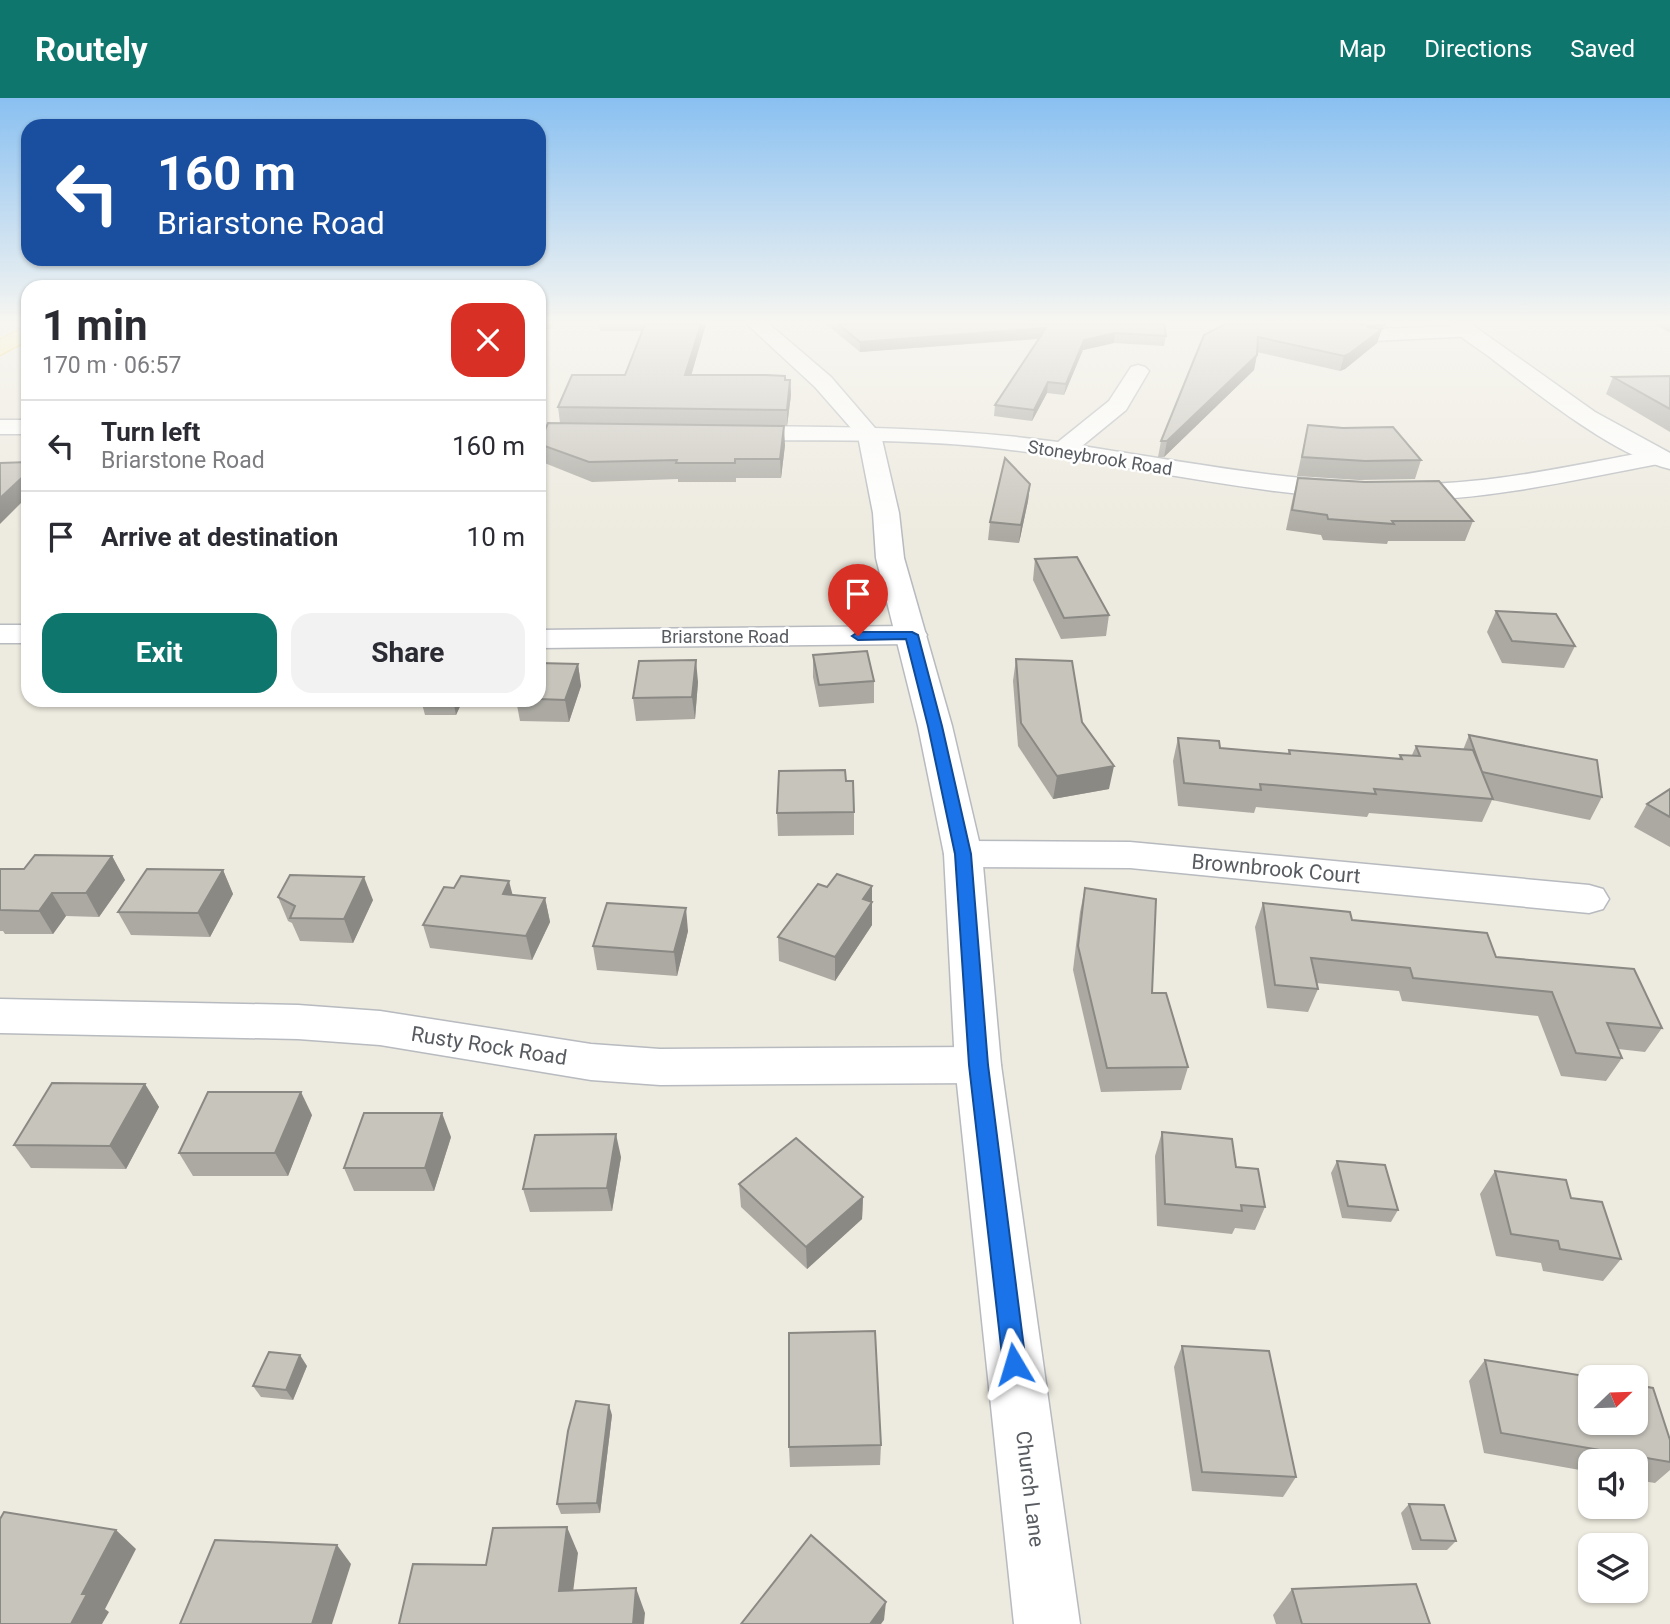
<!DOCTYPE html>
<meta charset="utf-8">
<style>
:root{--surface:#fff;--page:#f2f2f3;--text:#2b2b33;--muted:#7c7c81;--line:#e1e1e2;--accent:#0f766e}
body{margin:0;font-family:Roboto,sans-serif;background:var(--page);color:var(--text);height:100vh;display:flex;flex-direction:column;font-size:26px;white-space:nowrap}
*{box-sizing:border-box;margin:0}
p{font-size:23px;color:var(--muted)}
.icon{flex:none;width:38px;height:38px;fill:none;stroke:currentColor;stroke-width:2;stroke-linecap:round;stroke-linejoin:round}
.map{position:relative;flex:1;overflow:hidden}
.panel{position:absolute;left:21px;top:182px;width:525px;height:427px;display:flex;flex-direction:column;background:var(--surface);border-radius:21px;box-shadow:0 2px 5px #0004}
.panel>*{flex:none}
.guide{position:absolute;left:21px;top:21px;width:525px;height:147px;border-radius:21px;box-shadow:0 2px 5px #0004;background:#1a4fa0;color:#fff;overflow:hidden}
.needle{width:46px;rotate:67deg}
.fabs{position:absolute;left:1578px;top:1267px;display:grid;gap:14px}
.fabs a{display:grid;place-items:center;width:70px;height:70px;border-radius:14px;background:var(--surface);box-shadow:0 2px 5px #0004;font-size:35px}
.pin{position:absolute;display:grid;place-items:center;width:60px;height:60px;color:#fff;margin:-72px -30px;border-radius:50% 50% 50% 0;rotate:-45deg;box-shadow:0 0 7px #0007}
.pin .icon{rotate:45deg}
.me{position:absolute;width:77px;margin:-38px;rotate:353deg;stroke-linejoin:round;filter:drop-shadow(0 0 5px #0008)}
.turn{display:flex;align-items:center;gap:24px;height:147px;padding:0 21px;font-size:32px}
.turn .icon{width:91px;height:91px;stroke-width:2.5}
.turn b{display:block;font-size:49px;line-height:60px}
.round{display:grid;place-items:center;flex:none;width:74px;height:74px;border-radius:21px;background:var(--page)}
.overview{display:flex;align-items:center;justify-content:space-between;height:119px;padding:0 21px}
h1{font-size:42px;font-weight:700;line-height:52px}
.primary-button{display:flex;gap:14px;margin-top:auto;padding:14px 21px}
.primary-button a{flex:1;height:80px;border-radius:21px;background:var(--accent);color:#fff;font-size:28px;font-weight:700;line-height:80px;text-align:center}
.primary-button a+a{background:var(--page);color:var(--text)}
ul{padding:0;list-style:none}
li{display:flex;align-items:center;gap:21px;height:91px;padding:0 21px;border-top:2px solid var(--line)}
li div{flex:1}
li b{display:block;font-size:26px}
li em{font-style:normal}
header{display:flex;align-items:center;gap:42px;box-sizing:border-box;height:98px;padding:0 35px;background:var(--accent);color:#fff}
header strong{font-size:33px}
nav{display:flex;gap:38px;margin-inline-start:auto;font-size:24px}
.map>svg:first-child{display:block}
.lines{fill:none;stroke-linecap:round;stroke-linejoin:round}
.minor-casing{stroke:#b7babf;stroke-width:3}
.tertiary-casing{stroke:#b7babf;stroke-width:3}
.primary-casing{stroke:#f9cb4b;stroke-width:3}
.minor{fill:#fff;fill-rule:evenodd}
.tertiary{fill:#fff;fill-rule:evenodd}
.primary{fill:#fff1a1;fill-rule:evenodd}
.wall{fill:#aba9a2}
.shaded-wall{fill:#8b8984}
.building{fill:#c7c4bc;stroke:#8b8984;stroke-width:2}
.route{fill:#1a73e8;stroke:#114b97;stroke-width:2}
.labels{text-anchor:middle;stroke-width:5;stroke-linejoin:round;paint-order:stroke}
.far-street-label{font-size:18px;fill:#585c61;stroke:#fff}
.street-label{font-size:21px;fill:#585c61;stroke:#fff}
</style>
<header>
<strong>Routely</strong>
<nav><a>Map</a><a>Directions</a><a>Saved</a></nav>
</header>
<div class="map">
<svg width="1670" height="1526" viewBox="0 0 1670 1526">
<rect width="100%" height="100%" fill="#edeadf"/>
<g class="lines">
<defs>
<g id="minor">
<path d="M1469 228 1476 230 1479 234 1476 238 1372 243 1365 241 1362 237 1365 233 1372 231Z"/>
<path d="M1138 267 1145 269 1149 273 1126 312 1082 348C1193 365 1303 387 1416 386 1497 386 1578 366 1658 352L1667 354 1670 359 1667 364 1658 366C1579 381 1498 400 1417 402 1278 404 1140 368 1004 351 914 340 824 343 734 342L726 340 722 335 726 330 734 328C843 329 950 329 1058 344L1109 303 1131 269Z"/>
<rect x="0" y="322" width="28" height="14"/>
<rect x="0" y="527" width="28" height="18"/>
<path d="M912 528 923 531 927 537 923 543 912 546 539 550V532Z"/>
<path d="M963 743 1130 744 1589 787 1603 791 1609 801 1603 811 1589 815 1130 770 963 769 949 765 944 756 949 747Z"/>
<path d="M0 901 298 907 380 913 591 946 660 951 978 949 994 954 1001 967 994 980 978 985 660 987 591 982 380 947 298 941 0 935Z"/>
</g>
<g id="tertiary">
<path d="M747 226H769L831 279 881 337 899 415 904 460 952 628 982 756 1001 967 1080 1526H1014L955 967 944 756 918 628 876 460 873 415 858 338 815 289Z"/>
<path d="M1449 226H1471L1595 314 1670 355V371C1615 358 1536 295 1491 260 1478 250 1459 240 1449 226Z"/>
</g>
<path id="primary" d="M28 227V242L0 257V242Z"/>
</defs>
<use href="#minor" class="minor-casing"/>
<use href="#tertiary" class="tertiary-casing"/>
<use href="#primary" class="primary-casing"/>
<use href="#minor" class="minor"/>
<use href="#tertiary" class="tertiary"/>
<use href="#primary" class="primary"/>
</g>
<g class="wall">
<path d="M539 226H553L551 231H539Z"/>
<path d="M599 226H706L691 277 790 282 791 297 787 328 560 325 558 309 625 277 642 233H600Z"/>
<path d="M826 226H1164L1166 238 1164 248 1114 245 1083 252 1064 297 1047 295 1032 323 994 318 995 307 1039 241 860 254Z"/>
<path d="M1225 226H1386L1385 228 1371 230 1382 231 1377 245 1345 271 1340 273 1257 254 1254 272 1164 359H1158L1161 343Z"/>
<path d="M1654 226H1670V235Z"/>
<path d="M1670 278V334L1606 296 1613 279Z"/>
<path d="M1308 327 1421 362 1415 381 1359 382 1297 378Z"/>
<path d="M539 346 785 347 781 380H736V384H678V381L592 384 542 364Z"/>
<path d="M1298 380 1473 423 1465 443H1388L1387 446 1323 442 1321 437 1286 432 1293 399Z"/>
<path d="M1030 386 1028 403 1019 445 988 442 990 424Z"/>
<path d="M1035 461 1109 517 1106 538 1061 541 1033 482Z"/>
<path d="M1496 513 1575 548 1564 570 1502 565 1487 534Z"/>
<path d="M813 557 874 583V605L819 609 813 579Z"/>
<path d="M1016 561 1109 691 1053 701 1018 648 1013 583Z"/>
<path d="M539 565 578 566 581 588 569 624 520 623 516 602H539Z"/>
<path d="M698 584 695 621 636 623 633 600Z"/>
<path d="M421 602H463L456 617H425Z"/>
<path d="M1469 637 1602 699 1590 722 1492 702 1482 724 1369 715 1367 719 1256 709 1254 715 1178 708 1173 663 1178 640 1220 650 1288 656 1289 652 1399 661 1400 657H1412L1416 648 1463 652Z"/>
<path d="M1670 691V749L1634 729 1647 706Z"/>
<path d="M854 714V737L778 738 777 715Z"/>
<path d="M112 758 125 782 99 819 66 818 53 836H5L3 833H0V771H24Z"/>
<path d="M223 772 233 796 210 839 131 837 118 814Z"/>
<path d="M1085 790 1152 895 1188 969 1181 992 1101 994 1073 872 1080 814Z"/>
<path d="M512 797 545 800 550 824 532 862 430 850 423 827Z"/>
<path d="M278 799 373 802 353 845 300 843 292 825 288 823Z"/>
<path d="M871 804 872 827 835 883 779 863 778 839Z"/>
<path d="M1263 805 1352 822 1496 859 1662 930 1645 954 1618 951 1622 960 1606 983 1561 978 1538 918 1402 903 1399 893 1316 885 1318 891 1308 914 1267 910 1255 829Z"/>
<path d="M688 833 677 878 597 872 593 848Z"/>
<path d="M145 986 159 1009 126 1071 31 1070 14 1047Z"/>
<path d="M312 1017 288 1078H193L179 1055Z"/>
<path d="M1162 1034 1236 1069 1265 1109 1255 1132 1235 1130 1232 1136 1157 1128 1155 1058Z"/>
<path d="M451 1039 434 1093H354L344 1070Z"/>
<path d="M621 1059 612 1113 530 1114 523 1091Z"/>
<path d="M1337 1063 1398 1112 1391 1124 1342 1120 1331 1075Z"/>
<path d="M1495 1073 1571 1100 1621 1161 1603 1183 1543 1173 1541 1165 1496 1158 1480 1096Z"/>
<path d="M739 1086 863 1099 862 1121 807 1171 741 1109Z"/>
<path d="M1182 1248 1296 1379 1283 1399 1192 1393 1174 1269Z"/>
<path d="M1485 1262 1670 1342V1372L1655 1385 1636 1382V1363H1591V1374L1484 1355 1469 1283Z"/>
<path d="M307 1268 293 1302 261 1299 253 1288Z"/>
<path d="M612 1317 600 1415 561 1416 557 1406Z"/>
<path d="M881 1347 880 1367 790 1369 789 1349Z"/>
<path d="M1409 1406 1456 1443 1447 1452H1412L1401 1415Z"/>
<path d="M1292 1491 1430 1526H1276L1273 1517Z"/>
</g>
<g class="shaded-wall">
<path d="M701 226H706L687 292 685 277Z"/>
<path d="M1362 226H1386L1385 228 1364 230Z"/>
<path d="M1046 230 1045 240 860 254V244Z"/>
<path d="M1382 231 1377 245 1345 271 1340 273 1344 258Z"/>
<path d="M1115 235 1114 245 1083 252 1064 297 1066 286 1084 242Z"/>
<path d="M1257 257 1254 272 1164 359 1167 343Z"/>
<path d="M790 282 791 297 787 328V312Z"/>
<path d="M1048 284 1047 295 1032 323 1034 312Z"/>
<path d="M784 328 785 347 781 380 780 361Z"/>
<path d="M28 374V398L0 426V400Z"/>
<path d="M1030 386 1028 403 1019 445 1021 427Z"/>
<path d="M696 562 698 584 695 621 692 599Z"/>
<path d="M578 566 581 588 569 624 565 602Z"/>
<path d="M453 602H463L456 617Z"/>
<path d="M1114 668 1109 691 1053 701 1057 678Z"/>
<path d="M112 758 125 782 99 819 86 795Z"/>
<path d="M223 772 233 796 210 839 198 815Z"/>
<path d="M364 779 373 802 353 845 344 821Z"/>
<path d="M509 783 515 806 503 796Z"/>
<path d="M872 788V827L835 883V859L863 801Z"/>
<path d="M52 795 66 818 53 836 39 813Z"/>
<path d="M545 800 550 824 532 862 526 838Z"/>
<path d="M686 810 688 833 677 878 674 854Z"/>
<path d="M145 986 159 1009 126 1071 110 1048Z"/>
<path d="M301 994 312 1017 288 1078 275 1055Z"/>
<path d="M442 1015 451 1039 434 1093 425 1070Z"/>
<path d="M616 1036 621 1059 612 1113 607 1090Z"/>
<path d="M863 1099 862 1121 807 1171 806 1149Z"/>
<path d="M300 1257 307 1268 293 1302 286 1292Z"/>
<path d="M609 1307 612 1317 600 1415 597 1405Z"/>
<path d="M567 1429 578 1455 570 1518 559 1493Z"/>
<path d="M116 1432 136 1451 105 1511 109 1514 102 1526H71L82 1496Z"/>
<path d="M337 1447 351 1466 332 1526H312Z"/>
<path d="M636 1490 645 1515 644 1526H633Z"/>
<path d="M886 1504 884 1522 881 1526H870Z"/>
</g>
<g class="building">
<path d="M645 226H701L685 277H766L785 278V282H790L787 312 558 309 572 277H625Z"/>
<path d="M838 226H1164L1166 238 1115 235 1084 242 1066 286 1048 284 1034 312 995 307 1046 230 860 244Z"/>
<path d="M1225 226H1366L1368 229 1382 231 1349 256 1344 258 1258 239 1257 257 1167 343H1161L1204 237Z"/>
<path d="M1670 278V311L1613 279Z"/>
<path d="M548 325 784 328 780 361H735V365H676L677 362 589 364 539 346Z"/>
<path d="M1308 327 1343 330 1393 329 1421 362 1365 363 1302 359Z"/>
<path d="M1005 360 1030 386 1021 427 990 424Z"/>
<path d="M28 364V374L0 400V365Z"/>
<path d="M1298 380 1365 384 1439 383 1473 423H1392L1394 426 1328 421 1327 417 1292 412Z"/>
<path d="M1077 459 1109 517 1064 520 1035 461Z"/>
<path d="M1496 513 1556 516 1575 548 1512 543Z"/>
<path d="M867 553 874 583 819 587 813 557Z"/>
<path d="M1016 561 1072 563 1082 624 1114 668 1057 678 1021 625Z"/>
<path d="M696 562 692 599 633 600 639 563Z"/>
<path d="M539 565 578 566 565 602 539 601Z"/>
<path d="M1469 637 1597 662 1602 699 1482 674Z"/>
<path d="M1178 640 1219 643 1220 650 1290 656 1289 652 1402 661 1400 657 1420 658 1416 648 1473 652 1493 701 1374 691 1376 696 1260 686 1261 692 1184 685Z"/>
<path d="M845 672 846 683H853L854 714 777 715 779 673Z"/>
<path d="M1670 691V719L1647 706Z"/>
<path d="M35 757 112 758 86 795H52L39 813 0 812V771H24Z"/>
<path d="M147 771 223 772 198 815 118 814Z"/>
<path d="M837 776 872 788 863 801 872 804 835 859 778 839 818 786 827 789Z"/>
<path d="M290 777 364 779 344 821 290 820 295 808 278 799Z"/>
<path d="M461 778 509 783 503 796 545 800 526 838 423 827 444 789 454 790Z"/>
<path d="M1085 790 1156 801 1152 895H1166L1188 969 1107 970 1078 848Z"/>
<path d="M607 805 686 810 674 854 593 848Z"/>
<path d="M1263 805 1350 814 1352 822 1487 835 1496 859 1634 871 1662 930 1607 925 1622 960 1576 955 1552 894 1413 880 1410 870 1311 860 1318 891 1275 887Z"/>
<path d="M52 985 145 986 110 1048 14 1047Z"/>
<path d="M208 994H301L275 1055H179Z"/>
<path d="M364 1015H442L425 1070H344Z"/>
<path d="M1162 1034 1232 1041 1236 1069 1258 1071 1265 1109 1241 1107 1242 1113 1165 1106Z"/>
<path d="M616 1036 607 1090 523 1091 535 1037Z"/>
<path d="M796 1040 863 1099 806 1149 739 1086Z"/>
<path d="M1337 1063 1385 1067 1398 1112 1348 1108Z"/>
<path d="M1495 1073 1566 1082 1571 1100 1602 1104 1621 1161 1560 1151 1558 1143 1511 1136Z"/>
<path d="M875 1233 881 1347 789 1349V1235Z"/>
<path d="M1182 1248 1269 1253 1296 1379 1202 1374Z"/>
<path d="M269 1254 300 1257 286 1292 253 1288Z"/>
<path d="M1485 1262 1591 1279V1325H1636V1287L1653 1290 1670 1342V1364L1501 1335Z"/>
<path d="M576 1303 609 1307 597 1405 557 1406 568 1333Z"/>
<path d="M1409 1406 1444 1407 1456 1443 1421 1442Z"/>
<path d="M4 1414 116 1432 82 1496H87L71 1526H0V1421Z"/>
<path d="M567 1429 559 1493 636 1490 633 1526H399L413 1466 486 1467 493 1430Z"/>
<path d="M811 1437 886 1504 870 1526H741Z"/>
<path d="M215 1442 337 1447 312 1526H180Z"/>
<path d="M1416 1486 1430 1526H1302L1292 1491Z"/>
</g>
<linearGradient id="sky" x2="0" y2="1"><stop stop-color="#89c0f1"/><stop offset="0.51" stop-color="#f7f6f1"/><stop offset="1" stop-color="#f7f6f1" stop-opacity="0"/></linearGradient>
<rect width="1670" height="439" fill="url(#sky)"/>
<path class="route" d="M912 534 918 537 942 628 971 756 988 967 1026 1266 1023 1274 1014 1277 1006 1274 1003 1266 969 967 955 756 928 628 906 541 858 542 852 538 858 534Z"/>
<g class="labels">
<g class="far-street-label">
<text transform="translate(1100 360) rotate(9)" y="6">Stoneybrook Road</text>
<text x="725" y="545">Briarstone Road</text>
</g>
<g class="street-label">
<text transform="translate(1276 771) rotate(5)" y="7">Brownbrook Court</text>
<text transform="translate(489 948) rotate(9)" y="7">Rusty Rock Road</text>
<text transform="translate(1030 1391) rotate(83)" y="7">Church Lane</text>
</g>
</g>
</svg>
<div class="fabs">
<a><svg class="needle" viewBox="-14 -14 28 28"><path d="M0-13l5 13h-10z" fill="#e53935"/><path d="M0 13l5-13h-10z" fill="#7c7c81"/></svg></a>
<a><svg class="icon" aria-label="sound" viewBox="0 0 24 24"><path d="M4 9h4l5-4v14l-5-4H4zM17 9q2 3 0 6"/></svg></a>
<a><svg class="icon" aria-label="layers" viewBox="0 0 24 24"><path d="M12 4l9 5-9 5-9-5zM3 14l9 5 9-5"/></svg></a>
</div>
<div class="pin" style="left:858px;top:538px;background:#d93025"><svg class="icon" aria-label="arrive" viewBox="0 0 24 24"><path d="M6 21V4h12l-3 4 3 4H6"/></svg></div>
<svg class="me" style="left:1014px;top:1266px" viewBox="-20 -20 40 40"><path d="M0-17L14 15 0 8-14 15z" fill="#1a73e8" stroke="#fff" stroke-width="4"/></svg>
<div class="guide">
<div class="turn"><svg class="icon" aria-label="left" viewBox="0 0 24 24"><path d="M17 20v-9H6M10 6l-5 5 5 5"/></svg><div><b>160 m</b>Briarstone Road</div></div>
</div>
<section class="panel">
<div class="overview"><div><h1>1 min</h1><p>170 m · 06:57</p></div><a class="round" style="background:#d93025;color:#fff"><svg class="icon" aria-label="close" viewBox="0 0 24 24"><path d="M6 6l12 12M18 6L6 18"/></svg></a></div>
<ul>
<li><svg class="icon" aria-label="left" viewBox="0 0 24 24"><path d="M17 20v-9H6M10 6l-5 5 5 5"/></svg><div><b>Turn left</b><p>Briarstone Road</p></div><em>160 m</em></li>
<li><svg class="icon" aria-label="arrive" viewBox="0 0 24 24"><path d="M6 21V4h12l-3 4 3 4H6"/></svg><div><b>Arrive at destination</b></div><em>10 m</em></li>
</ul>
<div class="primary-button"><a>Exit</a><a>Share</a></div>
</section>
</div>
